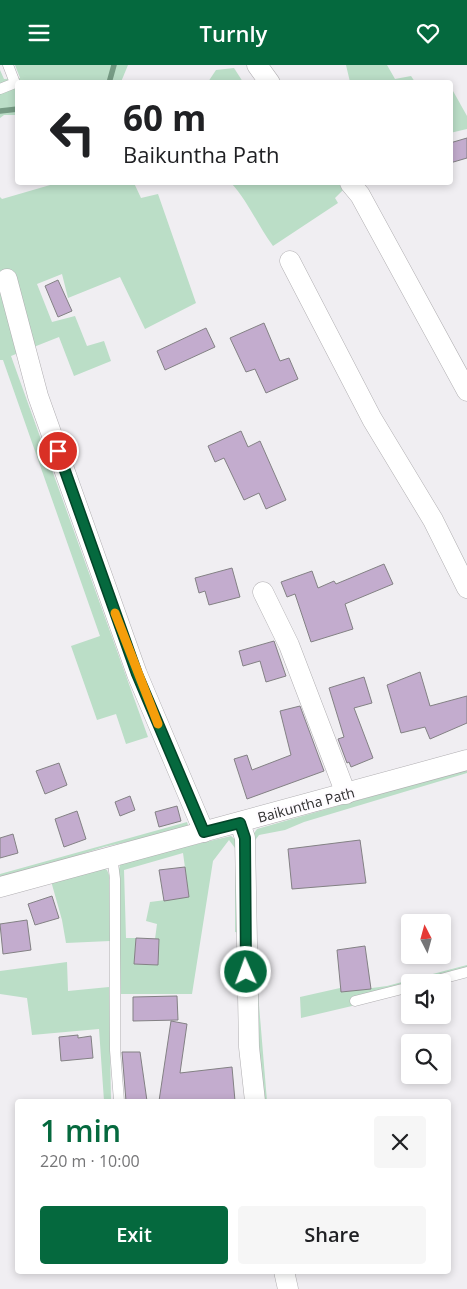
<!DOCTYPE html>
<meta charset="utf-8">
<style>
:root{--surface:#fff;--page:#f6f6f6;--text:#202124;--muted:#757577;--accent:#05693e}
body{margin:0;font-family:"Open Sans",sans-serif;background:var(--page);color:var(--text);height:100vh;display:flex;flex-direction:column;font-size:19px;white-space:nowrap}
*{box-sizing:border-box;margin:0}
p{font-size:16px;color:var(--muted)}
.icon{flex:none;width:28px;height:28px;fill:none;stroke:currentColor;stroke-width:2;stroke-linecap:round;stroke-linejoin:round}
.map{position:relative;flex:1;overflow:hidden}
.side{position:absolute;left:15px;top:1034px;width:436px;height:175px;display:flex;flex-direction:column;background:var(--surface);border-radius:5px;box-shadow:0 2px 8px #0003}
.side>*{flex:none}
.hud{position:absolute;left:15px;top:15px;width:438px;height:105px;border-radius:5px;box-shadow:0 2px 8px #0003;background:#fff;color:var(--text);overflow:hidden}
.needle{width:32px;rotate:354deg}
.buttons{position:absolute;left:401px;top:849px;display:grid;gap:10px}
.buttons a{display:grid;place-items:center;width:50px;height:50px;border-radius:5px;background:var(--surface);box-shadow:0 2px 8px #0003;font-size:25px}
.pin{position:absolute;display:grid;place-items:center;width:42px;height:42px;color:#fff;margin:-21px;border:2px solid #fff;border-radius:50%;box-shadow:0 1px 5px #0007}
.me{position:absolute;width:55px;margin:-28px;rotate:358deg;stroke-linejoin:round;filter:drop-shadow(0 0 4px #0008)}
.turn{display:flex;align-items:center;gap:18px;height:105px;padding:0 25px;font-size:22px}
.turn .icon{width:65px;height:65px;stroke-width:2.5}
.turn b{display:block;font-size:35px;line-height:42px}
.round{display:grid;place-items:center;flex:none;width:52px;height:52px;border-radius:5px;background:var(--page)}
.headline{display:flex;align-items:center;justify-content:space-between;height:85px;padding:0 25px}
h1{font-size:30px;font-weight:600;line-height:38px;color:var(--accent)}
.button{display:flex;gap:10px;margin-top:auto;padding:10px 25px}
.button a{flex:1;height:58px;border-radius:5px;background:var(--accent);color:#fff;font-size:20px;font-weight:600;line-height:58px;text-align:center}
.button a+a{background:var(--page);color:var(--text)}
header{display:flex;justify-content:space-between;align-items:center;height:65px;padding:0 25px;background:var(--accent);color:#fff;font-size:22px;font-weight:600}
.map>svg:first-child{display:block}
.green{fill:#bbdec7;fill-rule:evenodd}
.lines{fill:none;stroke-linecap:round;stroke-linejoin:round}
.stream{stroke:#769b84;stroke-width:5.5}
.building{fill:#c3acce;stroke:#838184}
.lane-casing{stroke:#b1afb2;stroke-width:11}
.street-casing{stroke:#b1afb2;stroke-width:21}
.lane{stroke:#fff;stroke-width:10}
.street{stroke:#fff;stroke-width:20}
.route-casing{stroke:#034428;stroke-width:12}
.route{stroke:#05693e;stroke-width:9}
.slow{stroke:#f59e0b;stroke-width:9}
.labels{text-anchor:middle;stroke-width:4;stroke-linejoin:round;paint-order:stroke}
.street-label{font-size:14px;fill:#313031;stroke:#fefbff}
</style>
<header><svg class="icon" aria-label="menu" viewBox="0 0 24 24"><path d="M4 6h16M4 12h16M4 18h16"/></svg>Turnly<svg class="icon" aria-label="heart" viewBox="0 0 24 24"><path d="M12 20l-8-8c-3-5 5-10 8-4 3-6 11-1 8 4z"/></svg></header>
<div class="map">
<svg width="467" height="1224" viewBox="0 0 467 1224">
<rect width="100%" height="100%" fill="#f0eef2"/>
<g class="green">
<path d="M15 0H128L121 17 18 18 17 50H4L0 53V5L4 14 20 13Z"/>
<path d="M346 0H387L395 14 411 11 415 17H350Z"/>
<path d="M234 3 243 17H208L216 5Z"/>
<path d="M453 26 467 51V64L450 68V27Z"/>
<path d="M57 118H134L141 133 158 129 196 238 145 264 120 212 68 233 62 209 37 219 52 257 75 251 87 281 104 276 111 296 74 311 59 272 11 291 148 672 126 679 116 649 97 655 71 581 100 571 3 295H0V132L2 134Z"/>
<path d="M231 118H350L335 133 338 138 273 181C258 161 248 136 231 118Z"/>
<path d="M467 704V708L304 757 285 765 259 770 253 778 257 916 267 1036H261L252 771 257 764Z"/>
<path d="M187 757 189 763 104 782 0 815V809Z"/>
<path d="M231 771 237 776 240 868 235 867V783L229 775 213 796 192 929H121L118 809 120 800 125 796ZM183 788 189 832 150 837 146 856 157 859 155 874 159 875 158 900 134 899 136 873H126L124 805Z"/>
<path d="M103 803 107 805 109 810 110 876 66 878 62 855 51 816Z"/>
<path d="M67 897 68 926 109 922 111 1036H104L99 964 32 970 27 933 0 929V906Z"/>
<path d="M467 900V904L351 933 352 941 301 953 300 932 340 923 342 927 387 921Z"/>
</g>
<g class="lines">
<g class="stream">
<path d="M109 18 114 0"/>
<path d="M0 46 18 44"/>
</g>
</g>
<g class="building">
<path d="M467 73V93L450 98V78Z"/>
<path d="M58 215 72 246 58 252 45 221Z"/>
<path d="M264 258 280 296 289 293 298 314 266 328 255 304 246 307 230 273Z"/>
<path d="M206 263 215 282 165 305 157 286Z"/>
<path d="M241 366 248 382 260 376 286 435 266 444 259 428 244 435 224 393 215 397 208 381Z"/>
<path d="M384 499 393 519 345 539 353 564 311 577 295 529 287 532 281 517 312 506 318 523 334 516 336 519Z"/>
<path d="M232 503 240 532 209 540 205 526 199 528 195 513Z"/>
<path d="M274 576 286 611 266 617 260 596 243 601 239 586Z"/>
<path d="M420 607 430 641 467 631V658L430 674 425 662 401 668 387 620Z"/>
<path d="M364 612 372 638 354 643 373 693 351 702 349 697 347 698 338 674 344 672 329 623Z"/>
<path d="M300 641 324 706 247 734 234 694 247 690 252 705 291 690 280 646Z"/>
<path d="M59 698 67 720 45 729 36 706Z"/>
<path d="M130 731 135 745 120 751 115 737Z"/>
<path d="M177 741 181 756 159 762 155 747Z"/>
<path d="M77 746 86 774 64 782 55 754Z"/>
<path d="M13 769 18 788 0 793V773Z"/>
<path d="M360 775 366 818 292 824 288 784Z"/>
<path d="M185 802 189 832 164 836 159 805Z"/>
<path d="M52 831 59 853 35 860 28 839Z"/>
<path d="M27 855 31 885 3 889 0 859Z"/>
<path d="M136 873 159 874 158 900 134 899Z"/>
<path d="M365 881 371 924 341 927 337 885Z"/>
<path d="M177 931 178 955 133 956V932Z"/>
<path d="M171 956 187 959 180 1008 232 1002 235 1036H159Z"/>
<path d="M78 970V973L91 971 93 993 61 996 59 972Z"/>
<path d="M122 987H140L147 1036H126Z"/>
</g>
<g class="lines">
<defs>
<g id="lane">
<path d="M0 24 15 18 8 0"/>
<path d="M112 790 115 814V985L119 1036"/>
<path d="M426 918 467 907"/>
<path d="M355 936 410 922"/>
</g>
<g id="street">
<path d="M257 0 270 18"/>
<path d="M350 118 360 130 467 326"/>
<path d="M290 196 372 354 433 455 467 523"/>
<path d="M7 214 38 331 137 609 204 767"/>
<path d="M263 527 289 580 346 729"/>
<path d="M240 758 245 773 249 982 255 1036"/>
<path d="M0 822 467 695"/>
<path d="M284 1206 288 1224"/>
</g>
</defs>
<use href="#lane" class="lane-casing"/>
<use href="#street" class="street-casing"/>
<use href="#lane" class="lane"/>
<use href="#street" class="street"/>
</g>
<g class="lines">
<defs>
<path id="route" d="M58 386 137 609 204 767 240 758 245 773 246 907"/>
</defs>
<use href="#route" class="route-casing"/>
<use href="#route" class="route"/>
<path class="slow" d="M115 548 158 659"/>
</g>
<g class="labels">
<g class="street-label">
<text transform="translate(306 740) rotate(-15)" y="5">Baikuntha Path</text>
</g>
</g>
</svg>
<div class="buttons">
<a><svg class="needle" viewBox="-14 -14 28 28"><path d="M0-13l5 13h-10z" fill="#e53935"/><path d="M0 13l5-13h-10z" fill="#757577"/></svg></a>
<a><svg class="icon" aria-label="sound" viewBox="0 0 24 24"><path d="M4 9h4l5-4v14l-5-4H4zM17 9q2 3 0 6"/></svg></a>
<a><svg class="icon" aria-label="search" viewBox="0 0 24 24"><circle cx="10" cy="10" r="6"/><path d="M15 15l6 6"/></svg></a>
</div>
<div class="pin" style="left:58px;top:386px;background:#d93025"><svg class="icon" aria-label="arrive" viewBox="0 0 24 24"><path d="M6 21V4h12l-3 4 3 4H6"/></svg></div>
<svg class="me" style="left:246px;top:907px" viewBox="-20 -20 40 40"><circle r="17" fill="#05693e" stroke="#fff" stroke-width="3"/><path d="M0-11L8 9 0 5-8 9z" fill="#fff"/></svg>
<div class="hud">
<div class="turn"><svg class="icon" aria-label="left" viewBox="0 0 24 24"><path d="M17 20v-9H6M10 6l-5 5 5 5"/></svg><div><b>60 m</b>Baikuntha Path</div></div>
</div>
<section class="side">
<div class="headline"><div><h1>1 min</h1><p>220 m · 10:00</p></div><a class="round"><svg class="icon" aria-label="close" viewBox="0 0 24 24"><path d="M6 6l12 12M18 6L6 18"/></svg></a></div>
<div class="button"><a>Exit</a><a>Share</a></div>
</section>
</div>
